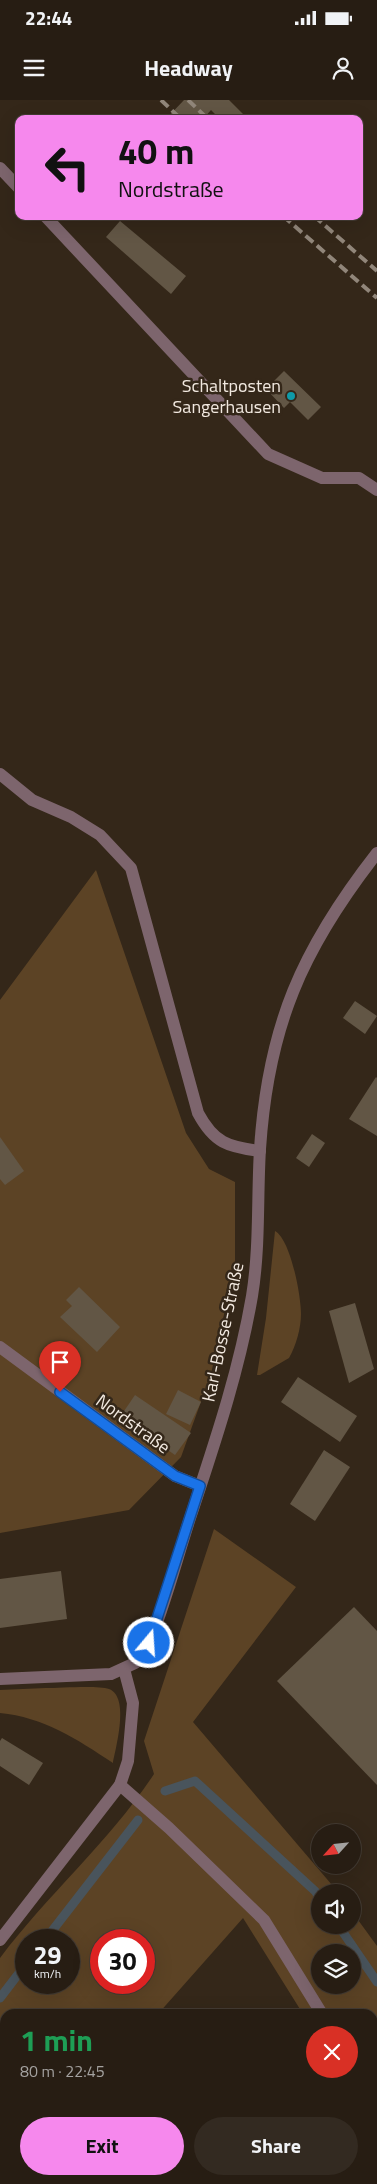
<!DOCTYPE html>
<meta charset="utf-8">
<style>
:root{--surface:#271d13;--page:#332a21;--text:#f1f3f6;--muted:#a4a2a0;--line:#433b33;--accent:#f688ed}
body{margin:0;font-family:"Titillium Web",sans-serif;background:var(--page);color:var(--text);height:100vh;display:flex;flex-direction:column;font-size:19px;white-space:nowrap}
*{box-sizing:border-box;margin:0}
p{font-size:16px;color:var(--muted)}
.icon{flex:none;width:28px;height:28px;fill:none;stroke:currentColor;stroke-width:2;stroke-linecap:round;stroke-linejoin:round}
.map{position:relative;flex:1;overflow:hidden}
.details{position:absolute;left:0px;top:1909px;width:378px;height:176px;display:flex;flex-direction:column;background:var(--surface);border-radius:15px 15px 0 0;box-shadow:0 5px 20px #0002,0 0 0 1px var(--line)}
.details>*{flex:none}
.hud{position:absolute;left:15px;top:15px;width:348px;height:105px;border-radius:10px;box-shadow:0 5px 20px #0002,0 0 0 1px var(--line);background:#f688ed;color:#111;overflow:hidden}
.needle{width:32px;rotate:243deg}
.fabs{position:absolute;left:311px;top:1724px;display:grid;gap:10px}
.fabs a{display:grid;place-items:center;width:50px;height:50px;border-radius:50%;background:var(--surface);box-shadow:0 5px 20px #0002,0 0 0 1px var(--line);font-size:25px}
.speed{position:absolute;left:15px;top:1829px;display:flex;gap:10px;font-size:25px;font-weight:700;text-align:center}
.speed>*{display:grid;place-content:center;width:65px;height:65px;border-radius:50%;background:var(--surface);box-shadow:0 5px 20px #0002,0 0 0 1px var(--line);line-height:1}
.speed small{font-size:12px;font-weight:400}
.speed .limit{border:8px solid #d22;background:#fff;color:#111}
.pin{position:absolute;display:grid;place-items:center;width:42px;height:42px;color:#fff;margin:-51px -21px;border-radius:50% 50% 50% 0;rotate:-45deg;box-shadow:0 0 5px #0007}
.pin .icon{rotate:45deg}
.me{position:absolute;width:55px;margin:-28px;rotate:18deg;stroke-linejoin:round;filter:drop-shadow(0 0 4px #0008)}
.turn{display:flex;align-items:center;gap:18px;height:105px;padding:0 20px;font-size:22px}
.turn .icon{width:65px;height:65px;stroke-width:2.5}
.turn b{display:block;font-size:35px;line-height:42px}
.round{display:grid;place-items:center;flex:none;width:52px;height:52px;border-radius:26px;background:var(--page)}
.headline{display:flex;align-items:center;justify-content:space-between;height:85px;padding:0 20px}
h1{font-size:30px;font-weight:700;line-height:38px;color:#1e9e55}
.button{display:flex;gap:10px;margin-top:auto;padding:10px 20px}
.button a{flex:1;height:58px;border-radius:30px;background:var(--accent);color:#111;font-size:20px;font-weight:700;line-height:58px;text-align:center}
.button a+a{background:var(--page);color:var(--text)}
.status{display:flex;justify-content:space-between;align-items:center;height:35px;padding:0 25px;background:var(--surface);direction:ltr}
.status svg{height:14px;fill:currentColor}
header{display:flex;justify-content:space-between;align-items:center;height:65px;padding:0 20px;background:var(--surface);font-size:22px;font-weight:700}
.map>svg:first-child{display:block}
.green{fill:#5c4325;fill-rule:evenodd}
.lines{fill:none;stroke-linecap:round;stroke-linejoin:round}
.stream{stroke:#49545c;stroke-width:9}
.building{fill:#625645}
.service{stroke:#7d656d;stroke-width:12}
.minor{stroke:#7d656d;stroke-width:12}
.rail{stroke:#91867a;stroke-width:4;stroke-dasharray:10 5;stroke-linecap:butt}
.route-casing{stroke:#114b97;stroke-width:12}
.route{stroke:#1a73e8;stroke-width:9}
.culture-dot{fill:#0f9aa8;stroke:#342719;stroke-width:2}
.labels{text-anchor:middle;stroke-width:5;stroke-linejoin:round;paint-order:stroke}
.poi-label{font-size:18px;fill:#f2e9e0;stroke:#342719;text-anchor:end}
.street-label{font-size:18px;fill:#f2e9e0;stroke:#342719}
</style>
<div class="status"><b>22:44</b><svg viewBox="0 0 49 12"><path d="M0 12V9h3v3zM5 12V6h3v6zM10 12V3h3v9zM15 12V0h3v12zM26 1h20v11H26zM47 4h2v5h-2z"/></svg></div>
<header><svg class="icon" aria-label="menu" viewBox="0 0 24 24"><path d="M4 6h16M4 12h16M4 18h16"/></svg>Headway<svg class="icon" aria-label="person" viewBox="0 0 24 24"><circle cx="12" cy="8" r="4"/><path d="M4 21q1-7 8-7t8 7"/></svg></header>
<div class="map">
<svg width="377" height="2084" viewBox="0 0 377 2084">
<rect width="100%" height="100%" fill="#342719"/>
<g class="green">
<path d="M96 770 186 1033 209 1069 235 1082V1164L211 1274 181 1357 129 1410 0 1433V900Z"/>
<path d="M275 1131C291 1140 301 1196 301 1214 301 1228 296 1246 289 1258L260 1275H257L266 1218Z"/>
<path d="M214 1429 296 1487 193 1622 338 1792H320V1825H352L353 1813 377 1846V2032L372 2025V1914H303L243 1818 158 1914H5V2080H11L7 2084H0V1858C48 1794 110 1741 154 1674L144 1641ZM26 1840H69V1882H26ZM101 1840H144V1882H101ZM320 1852H352V1885H320Z"/>
<path d="M46 1588C60 1588 98 1585 109 1589 130 1597 116 1647 113 1663 77 1639 43 1617 0 1613V1590Z"/>
</g>
<g class="lines">
<g class="stream">
<path d="M165 1691 195 1681 315 1791 320 1798"/>
<path d="M338 1825 377 1882"/>
<path d="M45 1840 138 1720"/>
<path d="M0 1898 26 1864"/>
</g>
</g>
<g class="building">
<path d="M184 0H229L248 19H220L211 10 203 19H166Z"/>
<path d="M120 121 186 176 171 194 106 137Z"/>
<path d="M284 271 321 307 308 320 290 302 284 308 266 289Z"/>
<path d="M355 901 377 916 365 934 343 918Z"/>
<path d="M376 977 377 978V1036L349 1019Z"/>
<path d="M312 1034 325 1043 309 1067 296 1058Z"/>
<path d="M0 1037 24 1071 5 1085 0 1079Z"/>
<path d="M79 1187 120 1227 97 1252 60 1217 72 1206 66 1200Z"/>
<path d="M355 1203 374 1269 349 1283 329 1211Z"/>
<path d="M298 1277 357 1316 340 1342 281 1302Z"/>
<path d="M178 1290 201 1302 190 1325 166 1314Z"/>
<path d="M135 1295 191 1333 175 1355 120 1317Z"/>
<path d="M324 1350 350 1367 315 1421 290 1404Z"/>
<path d="M61 1471 67 1519 0 1528V1479Z"/>
<path d="M354 1507 377 1531V1685L277 1581Z"/>
<path d="M2 1638 43 1663 29 1685 0 1666V1641Z"/>
</g>
<g class="lines">
<g class="service">
<path d="M0 68 19 88"/>
<path d="M45 116 268 354 322 378H359L377 390"/>
<path d="M0 674 32 700 71 717 100 735 131 768 198 1013C214 1043 228 1047 260 1051"/>
<path d="M120 1685 169 1728 264 1820 322 1914"/>
<path d="M372 1995 377 2002"/>
</g>
<g class="minor">
<path d="M0 1247 175 1376 200 1386"/>
<path d="M0 1579 111 1574 135 1563 148 1546C165 1505 176 1461 190 1418 214 1345 239 1272 252 1196 260 1147 257 1098 260 1049 268 926 302 849 377 753"/>
<path d="M0 1840 120 1685 128 1661 133 1603 124 1569"/>
</g>
<g class="rail">
<path d="M161 0 181 19"/>
<path d="M188 0 208 19"/>
<path d="M283 116 377 198"/>
<path d="M314 116 377 171"/>
</g>
</g>
<g class="lines">
<defs>
<path id="route" d="M60 1292 175 1376 200 1386 149 1543"/>
</defs>
<use href="#route" class="route-casing"/>
<use href="#route" class="route"/>
</g>
<circle class="culture-dot" cx="291" cy="296" r="5"/>
<g class="labels">
<g class="poi-label">
<text x="281" y="292">Schaltposten<tspan x="281" dy="21">Sangerhausen</tspan></text>
</g>
<g class="street-label">
<text transform="translate(223 1232) rotate(-78)" y="6">Karl-Bosse-Straße</text>
<text transform="translate(133 1324) rotate(36)" y="6">Nordstraße</text>
</g>
</g>
</svg>
<div class="fabs">
<a><svg class="needle" viewBox="-14 -14 28 28"><path d="M0-13l5 13h-10z" fill="#e53935"/><path d="M0 13l5-13h-10z" fill="#a4a2a0"/></svg></a>
<a><svg class="icon" aria-label="sound" viewBox="0 0 24 24"><path d="M4 9h4l5-4v14l-5-4H4zM17 9q2 3 0 6"/></svg></a>
<a><svg class="icon" aria-label="layers" viewBox="0 0 24 24"><path d="M12 4l9 5-9 5-9-5zM3 14l9 5 9-5"/></svg></a>
</div>
<div class="speed"><div>29<small>km/h</small></div><div class="limit">30</div></div>
<div class="pin" style="left:60px;top:1292px;background:#d93025"><svg class="icon" aria-label="arrive" viewBox="0 0 24 24"><path d="M6 21V4h12l-3 4 3 4H6"/></svg></div>
<svg class="me" style="left:149px;top:1543px" viewBox="-20 -20 40 40"><circle r="17" fill="#1a73e8" stroke="#fff" stroke-width="3"/><path d="M0-11L8 9 0 5-8 9z" fill="#fff"/></svg>
<div class="hud">
<div class="turn"><svg class="icon" aria-label="left" viewBox="0 0 24 24"><path d="M17 20v-9H6M10 6l-5 5 5 5"/></svg><div><b>40 m</b>Nordstraße</div></div>
</div>
<section class="details">
<div class="headline"><div><h1>1 min</h1><p>80 m · 22:45</p></div><a class="round" style="background:#d93025;color:#fff"><svg class="icon" aria-label="close" viewBox="0 0 24 24"><path d="M6 6l12 12M18 6L6 18"/></svg></a></div>
<div class="button"><a>Exit</a><a>Share</a></div>
</section>
</div>
